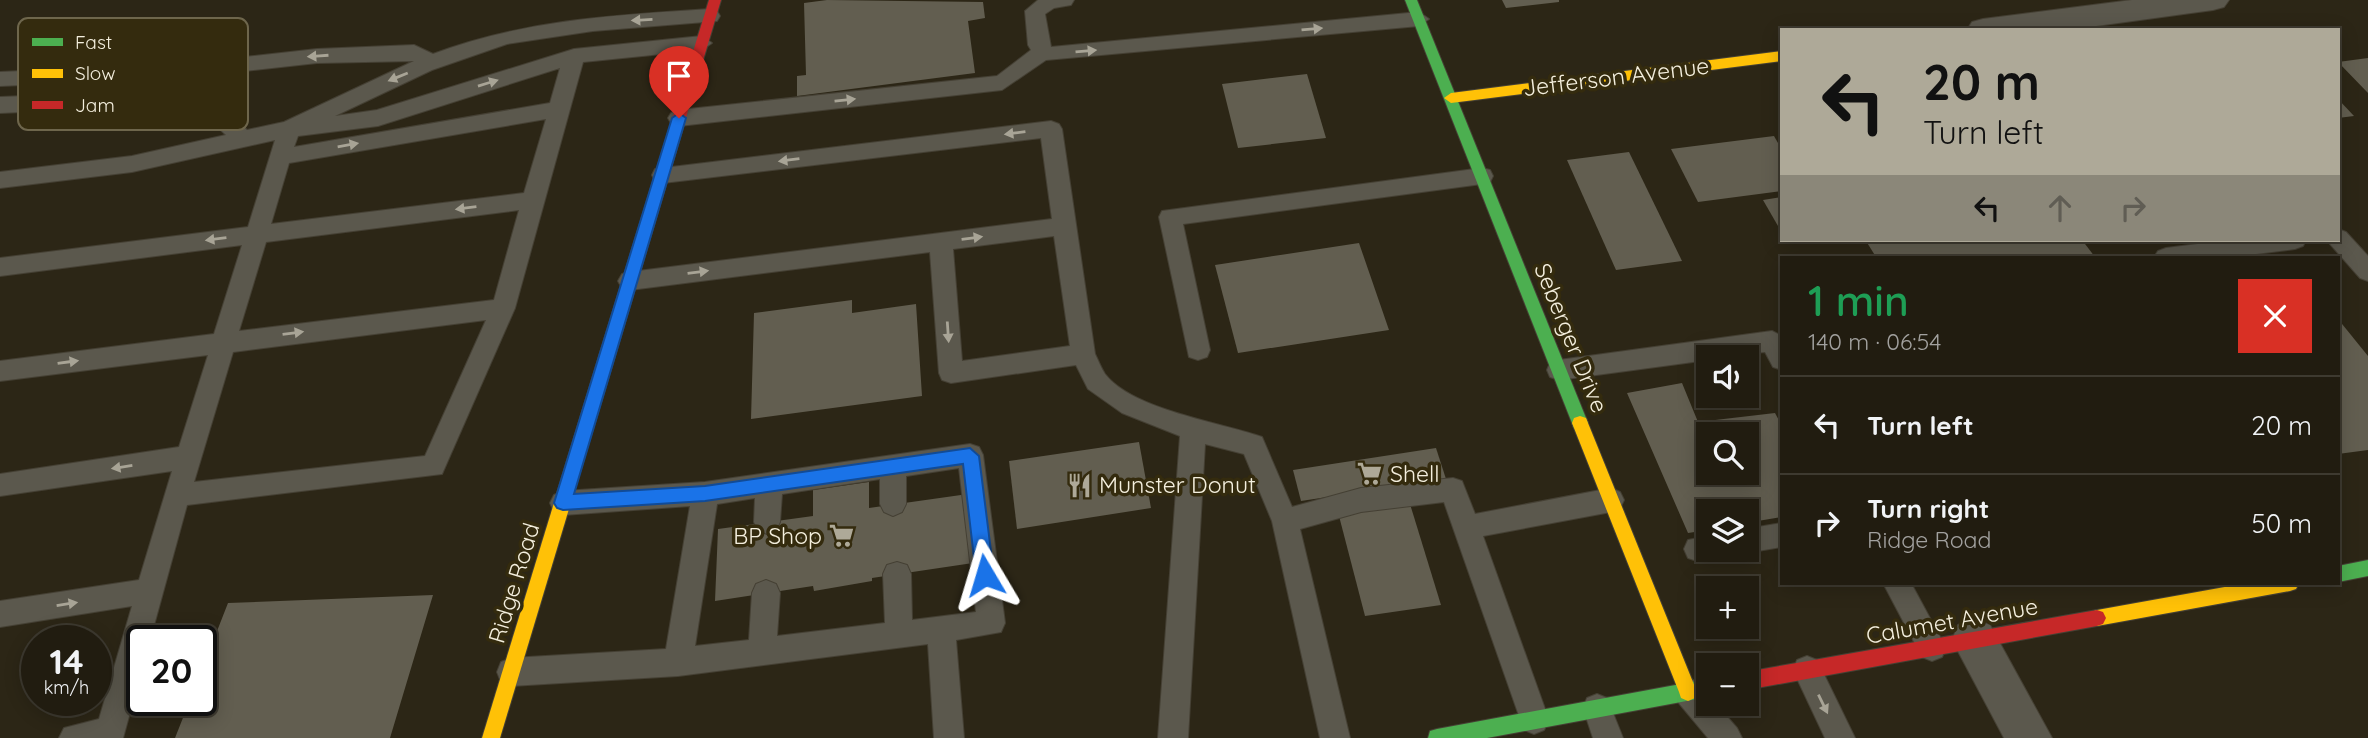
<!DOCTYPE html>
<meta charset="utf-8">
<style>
:root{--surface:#211c10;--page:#292519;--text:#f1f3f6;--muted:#a2a19f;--line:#3e3a30}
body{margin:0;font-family:Quicksand,sans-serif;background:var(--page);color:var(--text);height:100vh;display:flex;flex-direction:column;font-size:26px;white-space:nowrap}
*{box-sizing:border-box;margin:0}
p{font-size:23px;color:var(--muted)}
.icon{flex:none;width:38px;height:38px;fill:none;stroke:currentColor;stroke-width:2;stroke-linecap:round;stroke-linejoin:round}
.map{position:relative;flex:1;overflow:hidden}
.panel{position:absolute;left:1780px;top:256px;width:560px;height:329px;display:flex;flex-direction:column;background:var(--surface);border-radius:0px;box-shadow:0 4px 18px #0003,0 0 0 2px var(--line)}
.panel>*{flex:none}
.banner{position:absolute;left:1780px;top:28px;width:560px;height:214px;border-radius:0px;box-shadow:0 4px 18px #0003,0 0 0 2px var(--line);background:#aea998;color:#111;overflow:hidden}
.buttons{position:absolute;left:1696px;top:345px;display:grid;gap:14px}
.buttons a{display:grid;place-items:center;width:63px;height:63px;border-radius:0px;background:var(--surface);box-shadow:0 4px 18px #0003,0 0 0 2px var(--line);font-size:35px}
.speed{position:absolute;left:21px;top:625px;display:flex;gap:14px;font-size:35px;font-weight:700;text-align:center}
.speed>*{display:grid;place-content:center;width:91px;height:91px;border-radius:50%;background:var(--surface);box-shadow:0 4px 18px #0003,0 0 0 2px var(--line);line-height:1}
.speed small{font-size:18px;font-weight:400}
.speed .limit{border:4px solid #111;border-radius:10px;background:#fff;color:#111}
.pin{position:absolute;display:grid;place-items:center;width:60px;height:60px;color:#fff;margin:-72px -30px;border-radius:50% 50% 50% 0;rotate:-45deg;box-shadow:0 0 7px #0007}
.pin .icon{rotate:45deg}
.me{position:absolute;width:77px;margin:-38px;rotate:353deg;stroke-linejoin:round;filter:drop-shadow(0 0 5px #0008)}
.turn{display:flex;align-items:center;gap:24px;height:147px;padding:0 28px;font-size:32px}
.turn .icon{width:91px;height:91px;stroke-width:2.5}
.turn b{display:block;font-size:49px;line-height:60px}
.lanes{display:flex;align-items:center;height:66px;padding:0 28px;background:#0003;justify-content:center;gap:35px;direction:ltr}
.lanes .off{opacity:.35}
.round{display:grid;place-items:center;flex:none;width:74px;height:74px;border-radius:0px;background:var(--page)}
.overview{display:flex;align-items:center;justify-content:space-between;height:119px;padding:0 28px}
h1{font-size:42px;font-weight:600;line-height:52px;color:#1e9e55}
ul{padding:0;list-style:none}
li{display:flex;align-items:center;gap:21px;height:98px;padding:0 28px;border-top:2px solid var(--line)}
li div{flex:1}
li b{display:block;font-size:26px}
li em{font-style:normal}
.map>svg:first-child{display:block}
.building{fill:#625e50;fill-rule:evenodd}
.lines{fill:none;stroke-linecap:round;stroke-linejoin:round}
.lane-casing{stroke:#454034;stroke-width:2}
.street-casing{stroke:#454034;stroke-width:2}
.fast-casing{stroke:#454034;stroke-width:2}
.slow-casing{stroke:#454034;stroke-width:2}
.jam-casing{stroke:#454034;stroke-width:2}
.lane{fill:#5b584d;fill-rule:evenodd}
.street{fill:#5b584d;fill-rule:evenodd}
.fast{fill:#4caf50;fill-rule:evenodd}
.slow{fill:#ffc107;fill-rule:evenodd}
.jam{fill:#c62828;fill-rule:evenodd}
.oneway{fill:#a8a496}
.route{fill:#1a73e8;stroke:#114b97;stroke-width:2}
.labels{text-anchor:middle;stroke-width:7;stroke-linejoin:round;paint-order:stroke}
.street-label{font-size:23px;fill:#f4efde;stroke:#342b0e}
.poi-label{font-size:23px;fill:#f4efde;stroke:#342b0e;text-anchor:start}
.key{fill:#342b0e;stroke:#6e664c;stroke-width:2}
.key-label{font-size:19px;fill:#f4efde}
</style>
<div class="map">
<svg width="2368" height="738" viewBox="0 0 2368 738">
<rect width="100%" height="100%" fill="#2c2616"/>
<g class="building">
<path d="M827 0 983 2 985 18 968 21 975 73 797 96V76L806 75 804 3Z"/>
<path d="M1502 0H1559V2L1506 8Z"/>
<path d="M2368 58V93L2338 62Z"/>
<path d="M1307 74 1326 138 1238 148 1222 84Z"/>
<path d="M2338 99 2354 116 2338 118Z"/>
<path d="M1774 136 1782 150V191L1698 202 1671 149Z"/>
<path d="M1629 152 1682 261 1616 270 1567 160Z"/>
<path d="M1782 197V233L1763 200Z"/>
<path d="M1876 240H2082L2095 257H1876L1866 241Z"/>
<path d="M1359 243 1389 330 1238 353 1215 265Z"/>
<path d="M852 300V313L916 304 922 396 751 419 754 313Z"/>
<path d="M2338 319 2368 356V450L2338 454Z"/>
<path d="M1682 383 1698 422 1775 413 1782 426V517L1746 523V511H1708V530L1688 533 1627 393ZM1708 434H1746V472H1708Z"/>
<path d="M1139 442 1151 508 1017 529 1009 461Z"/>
<path d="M1436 448 1446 479 1301 501 1293 470Z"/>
<path d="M869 482V508L968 494 973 563 872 578V581L814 591 813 586 715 601 718 529 813 516V490Z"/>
<path d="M1410 504 1441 605 1365 616 1339 516Z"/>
<path d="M433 595 390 738H175L190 700H201V672L228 603Z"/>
</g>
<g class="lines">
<defs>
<g id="lane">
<path d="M1038 0H1074L1071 5 1054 8 1045 14 1051 47 1419 12 1429 19 1419 26 1046 60 1002 90 679 126 671 123 668 118 671 113 679 110 997 76 1031 50 1028 45 1025 11Z"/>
<path d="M710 9 717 11 720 16 717 21 593 31 507 44 432 70 335 116 377 110 574 49 702 36 712 43 702 50 583 62 515 308 442 474 187 505 150 640H142V669L123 738H59L64 728 99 719 132 606 0 627V601L139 580 172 471 0 496V474L179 447 208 355 0 381V361L214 334 242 245 0 276V258L248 227 275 140 132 172 0 188V172L132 156 226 135 209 119 177 105 0 113V97L179 90 225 109 247 130 284 122 414 61 317 63 180 78 0 86V72L180 64 317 49 414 45 433 54C523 20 615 15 710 9ZM560 68 550 103 294 147 298 136 378 126ZM546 119 524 193 271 224 289 163ZM519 210 494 300 239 331 266 242ZM486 320 425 456 194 482 233 352Z"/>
<path d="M1051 121 1059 124 1062 129 1095 354C1098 360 1101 368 1105 374 1133 410 1220 422 1262 437L1292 507 1361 488 1453 478 1462 481 1475 514 1611 488 1620 492 1624 500 1620 508 1611 512 1483 536 1549 720 1544 730 1534 734 1524 730 1444 502 1361 512 1300 529 1350 738H1320L1272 521 1244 454 1205 444 1188 738H1158L1180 436 1122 413 1088 389 1076 365 951 383 942 380 939 373 930 252 630 290 622 288 618 281 622 274 630 272 1052 219 1041 138 663 183 655 181 652 175 655 169ZM1054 236 1070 346 962 361 953 249Z"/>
<path d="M1482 168 1490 170 1493 176 1490 182 1482 184 1183 224 1210 350 1207 357 1198 360 1189 357 1159 217 1162 211Z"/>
<path d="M2338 229 2346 232 2368 256V281L2360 278 2330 244 2328 240H2338Z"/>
<path d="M2229 240H2306L2303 246 2295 249 2232 257H2154L2158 251 2166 248Z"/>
<path d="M1772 331 1782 336V370L1773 367 1765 352 1708 357V360L1559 380 1550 377 1547 370 1550 363 1559 360Z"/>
<path d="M970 444 979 447 983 455 1005 623 1001 632 956 640 964 738H934L928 644 678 676 511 686 501 682 497 672 501 662 511 658 666 649 690 506 563 515 554 511 550 503 554 495 563 491 705 482ZM959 468 976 612 912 620 911 574 907 565 897 562 887 565 883 574 885 623 777 636 780 593 776 584 766 580 756 584 752 593 749 640 695 646 717 504 755 498 754 522 758 530 767 534 776 530 780 522 782 494 880 479V504L884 512 893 516 902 512 906 504V476Z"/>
<path d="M1782 523V547L1746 553 1737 550H1746V529Z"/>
<path d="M1708 536V550H1721L1717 557 1697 561 1688 558 1684 549 1688 540Z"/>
<path d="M1883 583H1911L1946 648 1942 657 1932 661 1922 657Z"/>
<path d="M1807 656 1817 660 1855 738H1825L1793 670 1797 660Z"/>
<path d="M1688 678 1698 682 1708 694V704H1716L1737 728 1742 738H1708L1678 702 1674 692 1678 682Z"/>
<path d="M1597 694 1607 698 1623 738H1593L1583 708 1587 698Z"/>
</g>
<g id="street">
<path d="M2132 0H2229L2224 7 2213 10 2067 30H1967L1972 22 1983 19Z"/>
<path d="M1974 619 1990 625 2052 738H2004L1952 640 1958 625Z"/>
</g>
<g id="fast">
<path d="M1405 0H1417L1588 423 1586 428 1580 430 1574 428 1572 423Z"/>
<path d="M2368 560V576L2338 582V566Z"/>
<path d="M1708 679V697L1487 738H1428L1430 731 1437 729Z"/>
</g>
<g id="slow">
<path d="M1782 51V61L1451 103 1444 98 1451 93Z"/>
<path d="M607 350 613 351 615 356 500 738H482L599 356 601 351Z"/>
<path d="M1580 416 1586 418 1588 423 1697 692 1695 698 1688 701 1681 698 1679 692 1572 423 1574 418Z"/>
<path d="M2247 583H2299L2296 589 2290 591 2097 626 2091 624 2088 618 2091 612 2097 610Z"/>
</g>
<g id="jam">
<path d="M709 0H721L615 356 613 361H601L599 356Z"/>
<path d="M2097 610 2103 612 2106 618 2103 624 2097 626 1746 690V672Z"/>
</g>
</defs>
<use href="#lane" class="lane-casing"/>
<use href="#street" class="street-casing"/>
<use href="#fast" class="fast-casing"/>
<use href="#slow" class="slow-casing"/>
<use href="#jam" class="jam-casing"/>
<use href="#lane" class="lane"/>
<use href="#street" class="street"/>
<use href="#fast" class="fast"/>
<use href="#slow" class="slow"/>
<use href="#jam" class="jam"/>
</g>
<defs><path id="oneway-solid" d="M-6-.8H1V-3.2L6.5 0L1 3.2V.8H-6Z" transform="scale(1.75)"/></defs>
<g class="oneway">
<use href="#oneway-solid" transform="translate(642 20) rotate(177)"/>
<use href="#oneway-solid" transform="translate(1312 29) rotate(-5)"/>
<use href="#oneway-solid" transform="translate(1086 51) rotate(-5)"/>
<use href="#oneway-solid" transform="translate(318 56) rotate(176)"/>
<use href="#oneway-solid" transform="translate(398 77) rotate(158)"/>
<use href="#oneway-solid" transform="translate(488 83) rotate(-17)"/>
<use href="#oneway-solid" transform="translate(845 100) rotate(-6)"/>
<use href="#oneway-solid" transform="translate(1015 133) rotate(173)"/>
<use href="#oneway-solid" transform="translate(348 145) rotate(-10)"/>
<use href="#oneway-solid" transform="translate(789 160) rotate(173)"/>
<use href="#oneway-solid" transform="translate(466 208) rotate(173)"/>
<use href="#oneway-solid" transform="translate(972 238) rotate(-7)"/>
<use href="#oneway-solid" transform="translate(216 239) rotate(173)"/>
<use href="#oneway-solid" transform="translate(698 272) rotate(-7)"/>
<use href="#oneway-solid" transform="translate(948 332) rotate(86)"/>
<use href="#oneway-solid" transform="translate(293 333) rotate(-7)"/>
<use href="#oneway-solid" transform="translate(68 362) rotate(-8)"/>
<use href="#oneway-solid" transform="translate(122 467) rotate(171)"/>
<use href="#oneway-solid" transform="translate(67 604) rotate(-9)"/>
<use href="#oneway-solid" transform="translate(1823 704) rotate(64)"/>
</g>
<path class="route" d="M679 113 686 118 574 494 705 486 970 448 979 456 994 575 991 581H979L976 575 963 464 705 501 563 510 557 508 554 503 672 118Z"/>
<defs>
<symbol id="supermarket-bare" viewBox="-9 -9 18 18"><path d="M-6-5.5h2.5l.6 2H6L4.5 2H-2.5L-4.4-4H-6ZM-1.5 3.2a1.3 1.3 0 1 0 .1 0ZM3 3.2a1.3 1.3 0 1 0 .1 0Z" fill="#aea998" stroke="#342b0e" stroke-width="2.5" paint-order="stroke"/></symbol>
<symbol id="restaurant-bare" viewBox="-9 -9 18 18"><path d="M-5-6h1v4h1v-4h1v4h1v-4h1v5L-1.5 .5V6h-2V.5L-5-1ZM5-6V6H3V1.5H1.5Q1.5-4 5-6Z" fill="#aea998" stroke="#342b0e" stroke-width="2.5" paint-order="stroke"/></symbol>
</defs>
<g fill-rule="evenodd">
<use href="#supermarket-bare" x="1352" y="456" width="35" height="35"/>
<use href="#restaurant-bare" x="1062" y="468" width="35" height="35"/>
<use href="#supermarket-bare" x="824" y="518" width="35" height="35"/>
</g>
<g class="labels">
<g class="street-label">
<text transform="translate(1616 77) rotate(-7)" y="8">Jefferson Avenue</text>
<text transform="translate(1571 338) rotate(68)" y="8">Seberger Drive</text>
<text transform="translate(514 583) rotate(-73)" y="8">Ridge Road</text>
<text transform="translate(1952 621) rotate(-10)" y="8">Calumet Avenue</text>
</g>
<g class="poi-label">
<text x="1390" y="482">Shell</text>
<text x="1099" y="493">Munster Donut</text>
<text x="822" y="544" text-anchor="end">BP Shop</text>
</g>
</g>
<rect x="18" y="18" width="230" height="112" rx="10" class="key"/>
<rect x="32" y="38" width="31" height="8" fill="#4caf50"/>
<rect x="32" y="69" width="31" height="9" fill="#ffc107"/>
<rect x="32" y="101" width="31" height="8" fill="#c62828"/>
<g class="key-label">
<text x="75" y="49">Fast</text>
<text x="75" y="80">Slow</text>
<text x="75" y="112">Jam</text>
</g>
</svg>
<div class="buttons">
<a><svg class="icon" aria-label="sound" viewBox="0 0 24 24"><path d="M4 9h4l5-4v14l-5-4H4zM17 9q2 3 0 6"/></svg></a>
<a><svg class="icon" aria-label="search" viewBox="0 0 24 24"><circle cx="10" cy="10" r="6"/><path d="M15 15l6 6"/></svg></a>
<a><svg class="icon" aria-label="layers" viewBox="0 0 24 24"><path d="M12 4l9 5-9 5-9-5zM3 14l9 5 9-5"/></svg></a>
<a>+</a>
<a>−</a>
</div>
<div class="speed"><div>14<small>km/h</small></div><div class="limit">20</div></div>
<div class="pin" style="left:679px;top:118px;background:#d93025"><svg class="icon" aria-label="arrive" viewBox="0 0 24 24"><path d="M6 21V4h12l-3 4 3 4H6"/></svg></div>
<svg class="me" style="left:985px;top:575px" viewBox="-20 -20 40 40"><path d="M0-17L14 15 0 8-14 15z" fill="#1a73e8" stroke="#fff" stroke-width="4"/></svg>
<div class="banner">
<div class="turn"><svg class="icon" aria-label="left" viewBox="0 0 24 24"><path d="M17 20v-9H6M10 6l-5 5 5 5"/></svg><div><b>20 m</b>Turn left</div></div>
<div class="lanes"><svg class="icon" aria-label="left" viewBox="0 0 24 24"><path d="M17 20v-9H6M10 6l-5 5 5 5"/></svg><svg class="icon off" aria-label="ahead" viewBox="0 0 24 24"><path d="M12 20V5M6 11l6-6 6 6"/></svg><svg class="icon off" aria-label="right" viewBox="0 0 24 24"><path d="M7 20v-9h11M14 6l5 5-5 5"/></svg></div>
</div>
<section class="panel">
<div class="overview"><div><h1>1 min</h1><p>140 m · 06:54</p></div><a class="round" style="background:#d93025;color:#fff"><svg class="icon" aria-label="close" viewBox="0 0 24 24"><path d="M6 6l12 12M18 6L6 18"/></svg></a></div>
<ul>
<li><svg class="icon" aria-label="left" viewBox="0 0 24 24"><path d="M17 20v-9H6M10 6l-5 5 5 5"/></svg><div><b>Turn left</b></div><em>20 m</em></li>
<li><svg class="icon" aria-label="right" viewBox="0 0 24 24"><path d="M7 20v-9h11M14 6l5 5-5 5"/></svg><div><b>Turn right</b><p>Ridge Road</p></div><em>50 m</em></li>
</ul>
</section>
</div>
